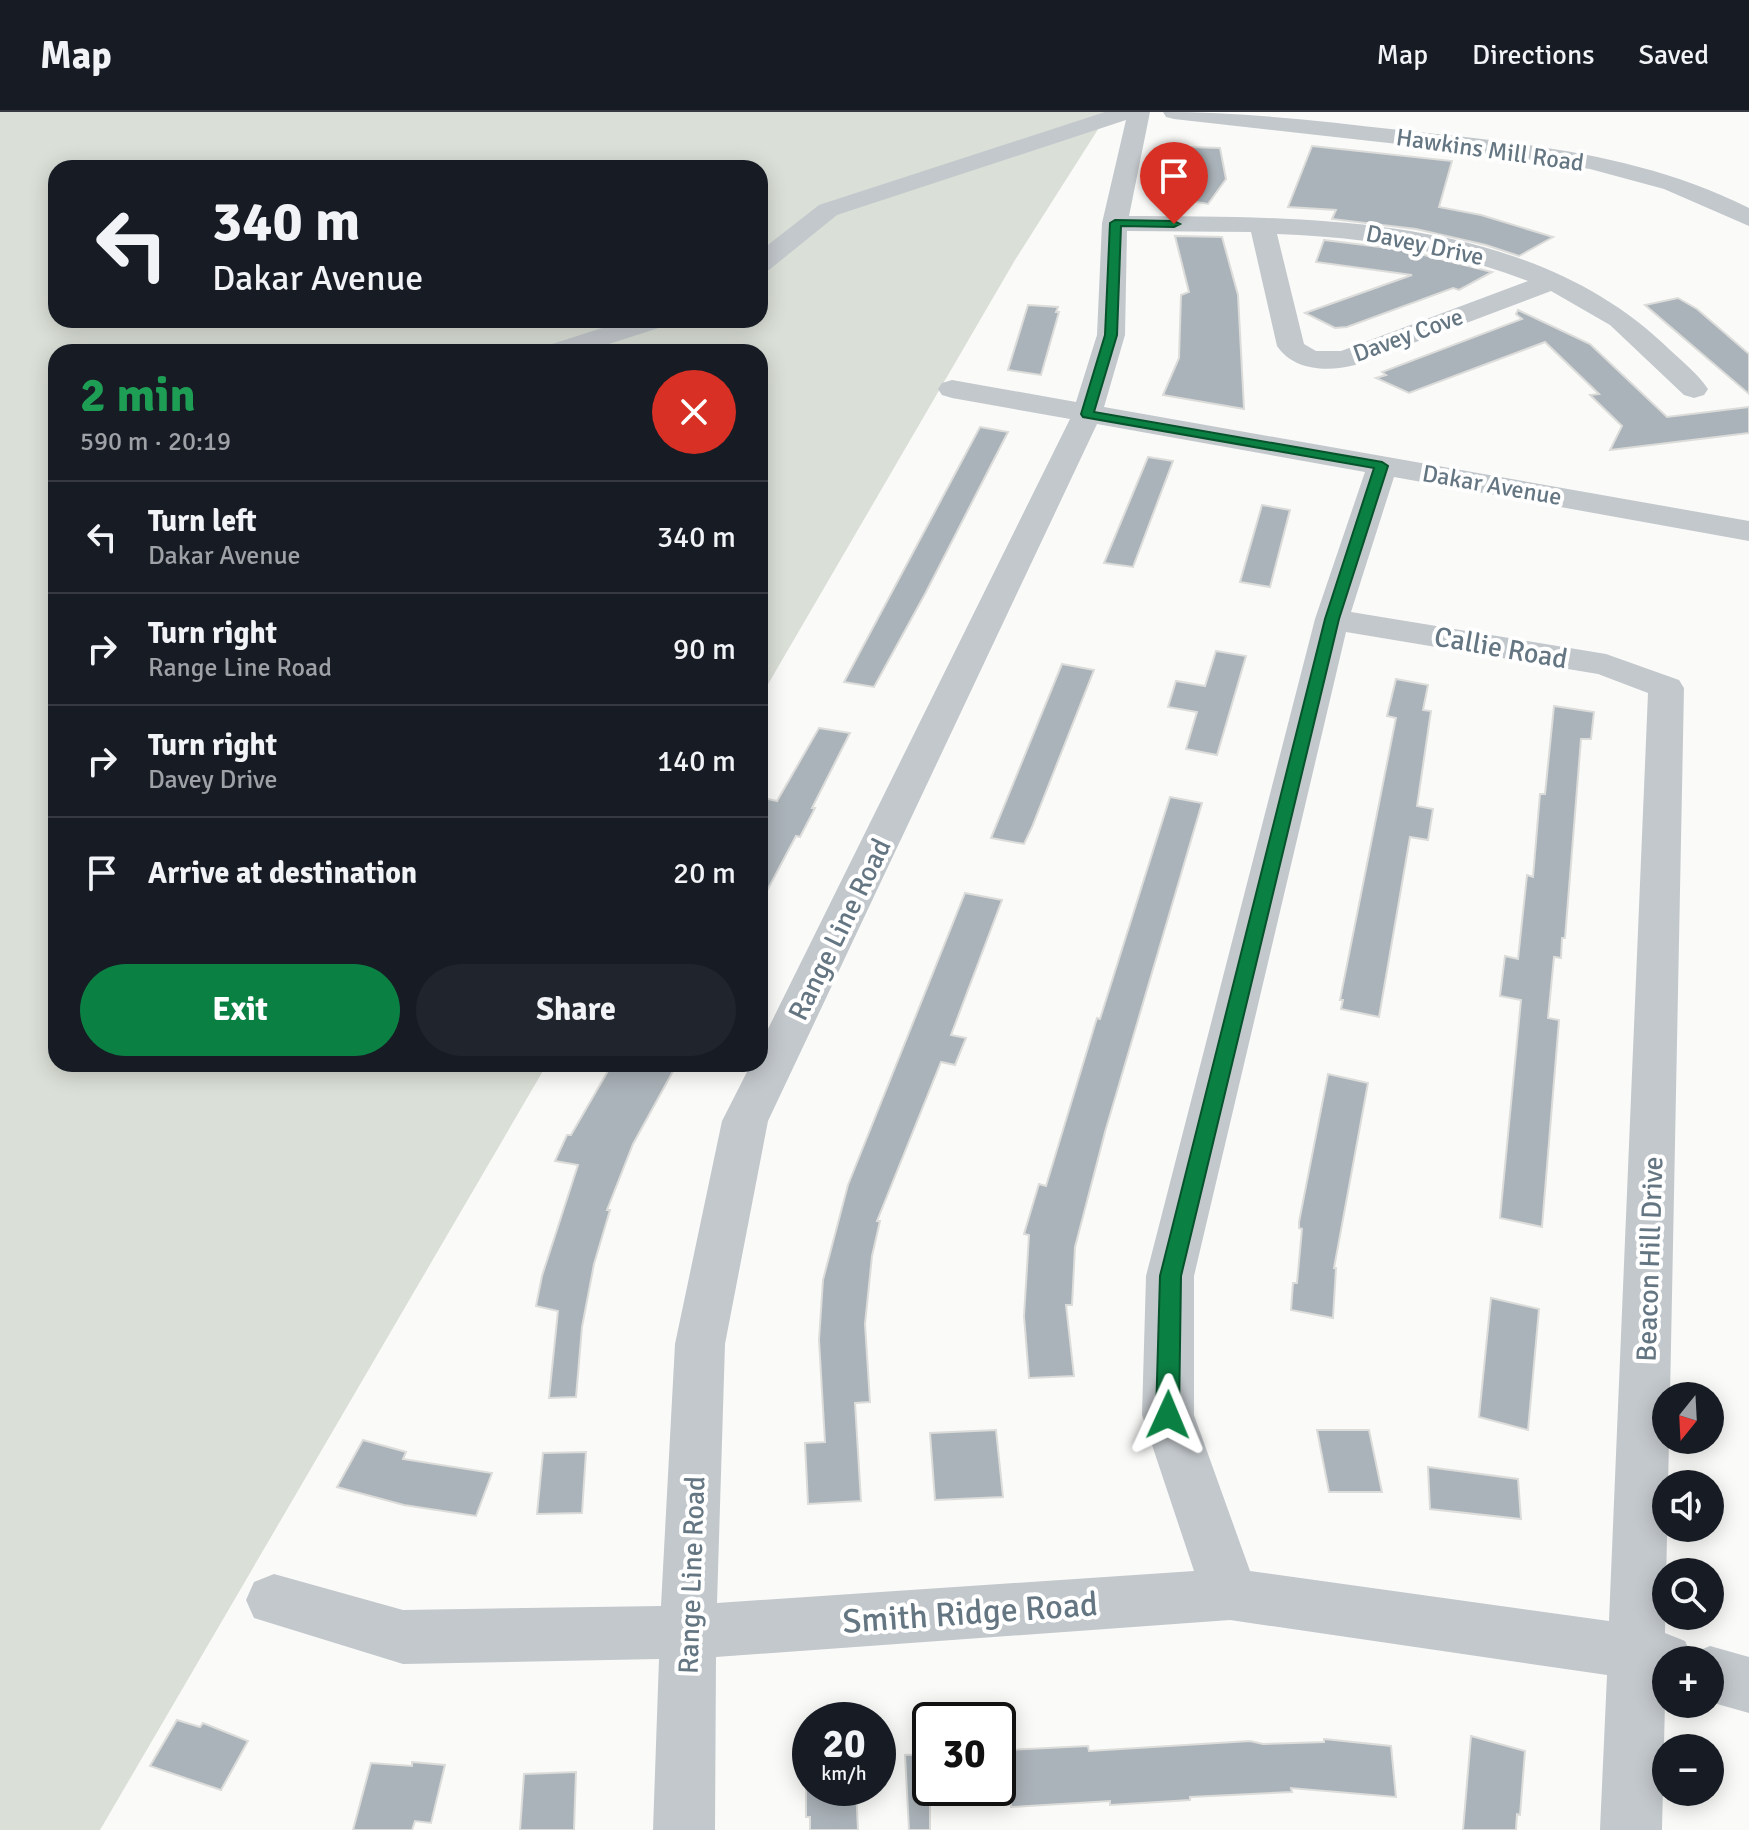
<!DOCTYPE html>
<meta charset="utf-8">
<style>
:root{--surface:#171b24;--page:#20242c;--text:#f1f3f6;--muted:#9ea1a6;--line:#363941;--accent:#0b8043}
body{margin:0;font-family:Signika,sans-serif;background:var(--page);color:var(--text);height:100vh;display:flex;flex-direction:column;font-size:30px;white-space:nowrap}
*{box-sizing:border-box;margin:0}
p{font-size:26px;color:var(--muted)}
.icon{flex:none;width:44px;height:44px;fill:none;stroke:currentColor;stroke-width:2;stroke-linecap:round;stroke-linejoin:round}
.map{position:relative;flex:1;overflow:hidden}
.drawer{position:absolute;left:48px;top:232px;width:720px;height:728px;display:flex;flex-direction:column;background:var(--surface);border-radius:24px;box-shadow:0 4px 20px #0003}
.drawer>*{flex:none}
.hud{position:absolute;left:48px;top:48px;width:720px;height:168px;border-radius:24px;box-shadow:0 4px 20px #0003;background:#171b24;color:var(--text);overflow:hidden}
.needle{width:52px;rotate:198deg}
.controls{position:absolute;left:1652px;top:1270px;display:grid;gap:16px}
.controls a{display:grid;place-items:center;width:72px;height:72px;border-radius:50%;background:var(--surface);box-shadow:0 4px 20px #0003;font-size:40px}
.speed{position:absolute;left:792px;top:1590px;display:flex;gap:16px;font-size:40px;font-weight:700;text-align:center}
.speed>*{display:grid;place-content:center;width:104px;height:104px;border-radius:50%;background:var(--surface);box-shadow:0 4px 20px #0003;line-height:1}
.speed small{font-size:20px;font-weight:400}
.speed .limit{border:4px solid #111;border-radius:12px;background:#fff;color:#111}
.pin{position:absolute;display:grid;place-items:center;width:68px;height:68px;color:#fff;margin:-82px -34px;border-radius:50% 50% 50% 0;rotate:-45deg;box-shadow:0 0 8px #0007}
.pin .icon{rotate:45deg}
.me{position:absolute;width:88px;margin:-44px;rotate:1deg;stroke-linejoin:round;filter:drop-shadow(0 0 6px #0008)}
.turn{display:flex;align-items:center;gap:28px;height:168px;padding:0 32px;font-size:36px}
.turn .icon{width:104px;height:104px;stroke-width:2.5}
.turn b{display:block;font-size:56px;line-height:68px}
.round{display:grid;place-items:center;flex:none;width:84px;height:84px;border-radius:42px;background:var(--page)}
.summary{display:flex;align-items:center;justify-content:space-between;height:136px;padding:0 32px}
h1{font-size:48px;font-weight:700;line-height:60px;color:#1e9e55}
.button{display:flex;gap:16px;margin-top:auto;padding:16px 32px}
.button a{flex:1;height:92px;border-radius:48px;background:var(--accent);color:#fff;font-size:32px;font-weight:700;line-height:92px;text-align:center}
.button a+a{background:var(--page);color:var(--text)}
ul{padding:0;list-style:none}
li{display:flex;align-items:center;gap:24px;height:112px;padding:0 32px;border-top:2px solid var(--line)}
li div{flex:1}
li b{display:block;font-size:30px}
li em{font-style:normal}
header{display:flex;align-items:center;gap:48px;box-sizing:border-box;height:112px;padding:0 40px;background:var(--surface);border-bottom:2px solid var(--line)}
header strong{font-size:38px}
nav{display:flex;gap:44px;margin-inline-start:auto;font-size:28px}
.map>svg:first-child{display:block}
.green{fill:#dadfd7;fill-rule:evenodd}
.building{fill:#aab3b9;stroke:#dcdcda;stroke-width:2}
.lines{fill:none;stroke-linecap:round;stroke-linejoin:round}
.minor{fill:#c3c8cc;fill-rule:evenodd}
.route{fill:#0b8043;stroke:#07532c;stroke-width:2}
.labels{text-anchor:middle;stroke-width:8;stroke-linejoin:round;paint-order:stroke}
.far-street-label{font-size:24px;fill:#657683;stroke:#fff}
.street-label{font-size:28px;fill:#657683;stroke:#fff}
.near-street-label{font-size:34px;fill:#657683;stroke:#fff}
</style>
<header>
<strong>Map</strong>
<nav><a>Map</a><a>Directions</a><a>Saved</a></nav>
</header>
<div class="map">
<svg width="1749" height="1718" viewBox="0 0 1749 1718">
<rect width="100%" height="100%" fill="#fafaf8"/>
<path class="green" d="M0 0H1109L1015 148 760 586V240H56V952H547L100 1718H0ZM56 56H760V208H56Z"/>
<g class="building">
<path d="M1312 34 1452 49 1439 95 1481 103 1553 125 1519 144 1486 133 1416 117 1332 107 1336 98 1288 95Z"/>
<path d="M1188 35 1220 36 1226 67 1208 92 1174 86 1192 62Z"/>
<path d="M1175 124 1222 125 1238 183 1244 297 1163 283 1179 246 1181 183 1189 180Z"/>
<path d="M1324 128 1404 138 1492 160 1459 178 1453 176 1347 215 1335 216 1305 201 1412 163 1316 150Z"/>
<path d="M1678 186 1697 197 1749 242V282L1645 193Z"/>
<path d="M1028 193 1058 195 1056 200H1059L1041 263 1008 258Z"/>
<path d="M1518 198 1590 232 1667 305 1749 295V321L1610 338 1622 314 1590 283 1599 282 1545 230 1409 281 1376 266 1386 263 1382 260 1522 207 1516 202Z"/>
<path d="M980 315 1008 320 926 480 874 575 844 570Z"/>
<path d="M1148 345 1173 349 1133 455 1104 451Z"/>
<path d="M1262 393 1290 398 1270 475 1240 470Z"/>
<path d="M1216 539 1246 544 1217 643 1186 637 1197 600 1168 595 1176 569 1205 574Z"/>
<path d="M1062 552 1094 558 1032 715 1024 732 991 726Z"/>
<path d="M1396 567 1428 573 1423 598 1431 599 1417 694 1433 697 1428 728 1410 725 1379 905 1341 897 1343 888H1340L1396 606 1387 604Z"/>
<path d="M1554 594 1594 600 1591 627H1581L1565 826H1562L1561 846 1554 845 1548 906 1559 908 1542 1115 1500 1106 1521 888 1500 884 1505 844 1518 847 1527 763 1533 765 1540 682H1545Z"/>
<path d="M819 616 850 621 812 696H815L800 725 796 724 760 792V685L777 689Z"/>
<path d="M1170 685 1202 691 1105 1020 1075 1135 1072 1193H1066L1074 1264 1029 1266 1024 1204 1029 1123 1024 1122 1039 1072 1046 1074 1097 906 1100 907Z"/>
<path d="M965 781 1002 788 951 923 966 926 955 953 941 950 877 1109H880L872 1144 865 1212 870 1290 855 1291 861 1389 808 1392 805 1331 825 1330 819 1228 823 1168 848 1073Z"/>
<path d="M612 952H677L633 1032 607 1098H610L594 1152 582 1215 576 1285 549 1286 558 1199 536 1194 542 1164 578 1053 555 1049 567 1023H571Z"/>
<path d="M1328 962 1368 971 1334 1156H1336L1333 1206 1291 1198 1293 1171H1297L1302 1117 1299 1116V1110Z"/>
<path d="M1491 1186 1539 1197 1528 1318 1479 1305Z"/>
<path d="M996 1318 1003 1385 935 1388 930 1321Z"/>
<path d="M1317 1318H1369L1382 1380H1329Z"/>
<path d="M363 1328 406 1340 403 1347 492 1361 476 1404 404 1393 337 1375Z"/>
<path d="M586 1340 582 1401 537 1402 543 1341Z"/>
<path d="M1428 1355 1518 1367 1521 1407 1430 1397Z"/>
<path d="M177 1608 200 1615 203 1611 248 1629 221 1678 150 1654Z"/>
<path d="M1471 1624 1525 1639 1520 1703 1517 1702 1516 1718H1463Z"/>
<path d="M1324 1627 1391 1634 1396 1685 1291 1676 1292 1680 1190 1685V1688L1110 1693V1689L1011 1695 1006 1638 1088 1634 1089 1639 1250 1629 1263 1632 1324 1630Z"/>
<path d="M930 1642V1718H909L905 1643Z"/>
<path d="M412 1650 445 1653 431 1711 415 1709 412 1718H353L371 1651 412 1654Z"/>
<path d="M576 1660 574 1718H520L524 1662Z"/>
<path d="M806 1676H856L858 1718H810V1705H806Z"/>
</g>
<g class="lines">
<g class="minor">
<path d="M1105 0H1150L1129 104C1312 105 1530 101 1670 238 1683 250 1698 262 1708 277L1704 283 1694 286 1684 283 1610 213 1551 179 1355 253C1328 260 1294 259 1277 234L1251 120 1127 119 1125 223 1104 295 1749 409V429L1394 365 1351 500 1606 542 1679 568 1684 576 1670 1284H1666V1328H1669L1665 1521 1685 1529 1691 1542 1710 1534 1749 1545V1601L1710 1590V1548H1666L1662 1718H1600L1607 1563 1230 1508 716 1545 715 1718H653L659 1547 403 1552 254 1506 246 1488 254 1470 274 1462 403 1498 661 1494 675 1232 722 1009 751 952H760V933L1070 307 952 286 942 283 938 277 942 271 952 268 1076 290 1097 223 1102 111 1126 8 837 103 769 158 760 160V139L819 93ZM1277 122C1364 125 1447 138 1528 169L1341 239H1316L1304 232ZM1097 312 1365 360 1315 507 1146 1164 1142 1303 1194 1459 717 1491 725 1232 768 1009ZM1346 520 1598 562 1648 581 1609 1509 1250 1459 1194 1303V1164Z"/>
<path d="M1163 0C1243 0 1320 9 1400 18 1519 31 1640 41 1749 96V114L1664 77 1590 57 1505 44 1174 7 1166 5Z"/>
<path d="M627 208H669L665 214 584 240H542L546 234Z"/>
</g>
</g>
<path class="route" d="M1115 108 1174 109 1180 112 1174 115 1121 114 1117 223 1094 300 1382 350 1388 354 1339 507 1181 1164 1179 1303 1176 1310 1168 1313 1160 1310 1156 1303 1160 1164 1325 507 1374 356 1083 305 1081 302 1105 223 1110 111Z"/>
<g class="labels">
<g class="far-street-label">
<text transform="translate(1490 38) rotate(8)" y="8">Hawkins Mill Road</text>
<text transform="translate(1425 133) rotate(12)" y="8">Davey Drive</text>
<text transform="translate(1408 223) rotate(-20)" y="8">Davey Cove</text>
<text transform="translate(1492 373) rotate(10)" y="8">Dakar Avenue</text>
</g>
<g class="street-label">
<text transform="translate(1501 535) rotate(10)" y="10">Callie Road</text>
<text transform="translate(839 817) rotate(-64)" y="10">Range Line Road</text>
<text transform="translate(1649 1147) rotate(-88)" y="10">Beacon Hill Drive</text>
<text transform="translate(691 1463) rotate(-88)" y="10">Range Line Road</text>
</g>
<g class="near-street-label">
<text transform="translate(970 1500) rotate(-4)" y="12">Smith Ridge Road</text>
</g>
</g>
</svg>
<div class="controls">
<a><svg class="needle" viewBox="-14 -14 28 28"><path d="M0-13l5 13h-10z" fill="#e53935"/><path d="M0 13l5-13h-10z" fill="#9ea1a6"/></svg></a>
<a><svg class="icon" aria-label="sound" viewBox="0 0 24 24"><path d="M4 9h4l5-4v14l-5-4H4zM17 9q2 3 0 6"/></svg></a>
<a><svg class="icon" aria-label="search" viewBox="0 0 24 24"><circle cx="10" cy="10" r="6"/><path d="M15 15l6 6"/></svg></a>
<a>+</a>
<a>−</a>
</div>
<div class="speed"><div>20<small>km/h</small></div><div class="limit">30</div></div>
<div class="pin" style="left:1174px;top:112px;background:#d93025"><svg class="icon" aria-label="arrive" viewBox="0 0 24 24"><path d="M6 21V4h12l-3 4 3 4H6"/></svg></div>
<svg class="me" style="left:1168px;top:1303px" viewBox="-20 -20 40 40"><path d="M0-17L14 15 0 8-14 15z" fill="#0b8043" stroke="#fff" stroke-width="4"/></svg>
<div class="hud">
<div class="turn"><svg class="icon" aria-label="left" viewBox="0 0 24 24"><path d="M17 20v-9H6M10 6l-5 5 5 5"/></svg><div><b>340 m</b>Dakar Avenue</div></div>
</div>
<section class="drawer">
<div class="summary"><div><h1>2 min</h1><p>590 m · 20:19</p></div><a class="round" style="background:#d93025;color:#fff"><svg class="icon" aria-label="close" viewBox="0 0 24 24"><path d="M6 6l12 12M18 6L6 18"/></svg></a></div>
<ul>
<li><svg class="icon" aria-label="left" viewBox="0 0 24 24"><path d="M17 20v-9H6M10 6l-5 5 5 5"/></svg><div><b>Turn left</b><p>Dakar Avenue</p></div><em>340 m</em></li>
<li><svg class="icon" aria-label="right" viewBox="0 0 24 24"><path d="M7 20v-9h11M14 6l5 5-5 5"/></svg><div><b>Turn right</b><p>Range Line Road</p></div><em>90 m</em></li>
<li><svg class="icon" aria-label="right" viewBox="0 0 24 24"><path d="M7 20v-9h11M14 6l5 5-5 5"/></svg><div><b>Turn right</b><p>Davey Drive</p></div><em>140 m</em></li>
<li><svg class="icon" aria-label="arrive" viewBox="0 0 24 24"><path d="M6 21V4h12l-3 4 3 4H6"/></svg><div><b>Arrive at destination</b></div><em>20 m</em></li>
</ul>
<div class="button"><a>Exit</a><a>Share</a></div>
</section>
</div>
